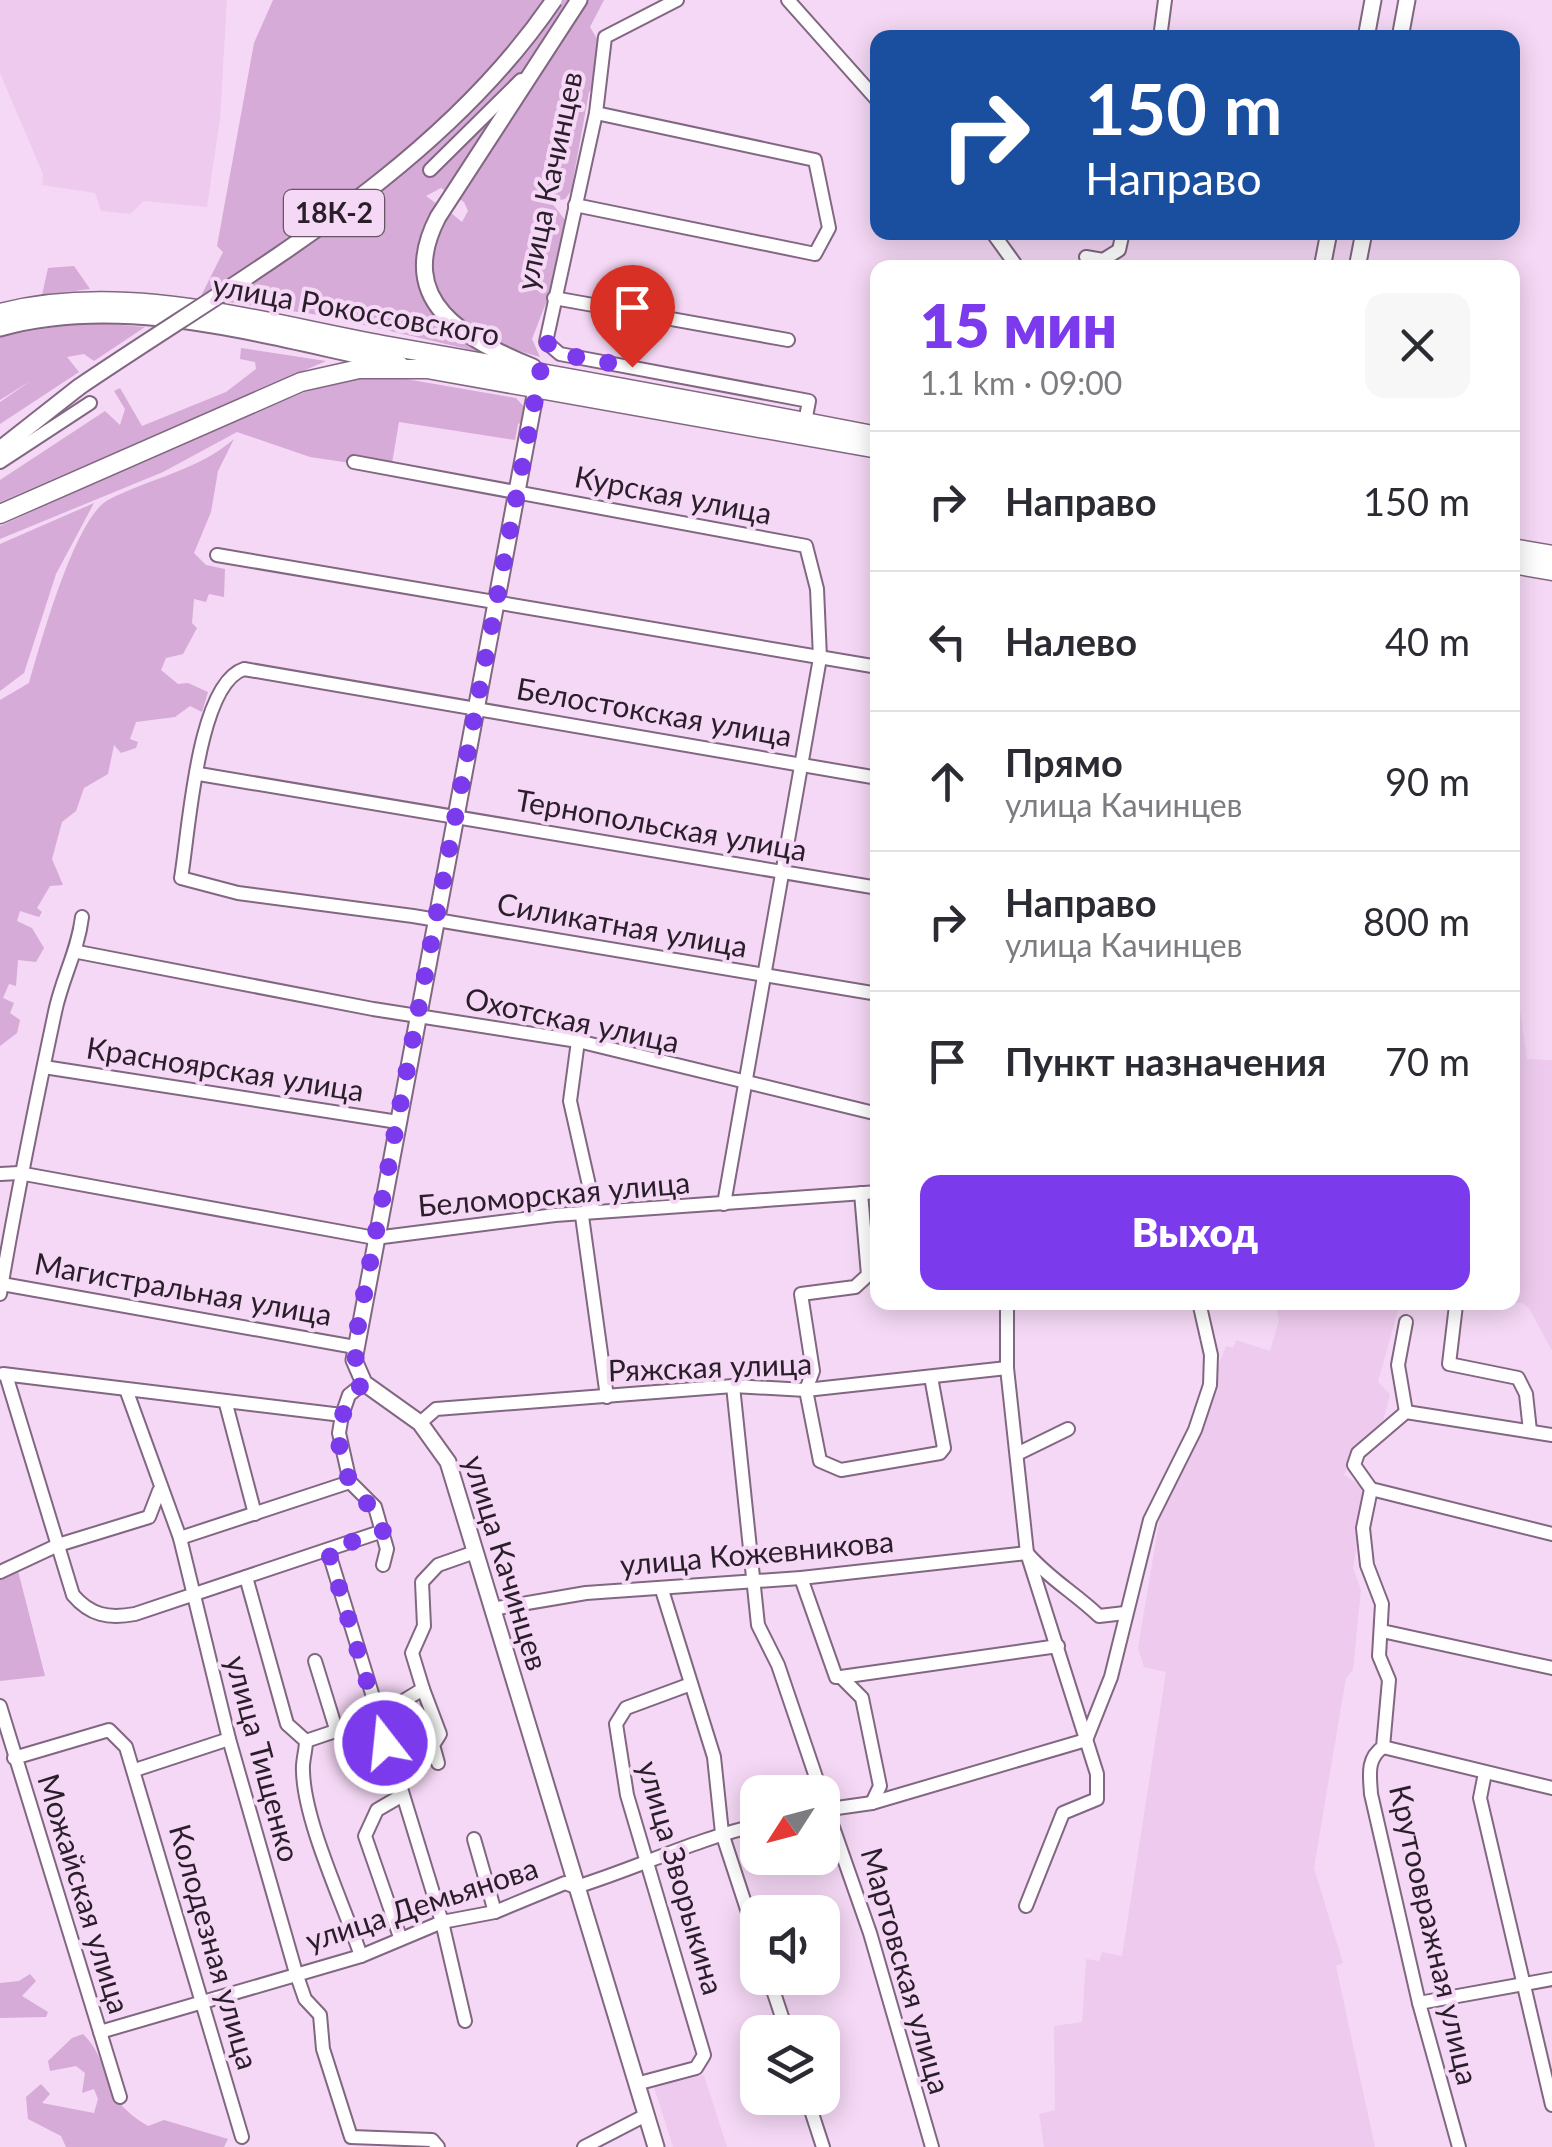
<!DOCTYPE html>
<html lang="ru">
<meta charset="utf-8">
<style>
:root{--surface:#fff;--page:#f7f7f7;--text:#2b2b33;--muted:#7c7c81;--line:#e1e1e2;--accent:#7c3aed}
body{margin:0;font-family:Lato,sans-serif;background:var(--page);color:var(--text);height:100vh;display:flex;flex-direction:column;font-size:38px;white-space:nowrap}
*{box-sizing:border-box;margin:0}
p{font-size:32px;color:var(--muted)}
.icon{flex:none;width:55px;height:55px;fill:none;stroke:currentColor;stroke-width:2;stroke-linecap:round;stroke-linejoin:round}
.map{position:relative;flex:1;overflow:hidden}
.sheet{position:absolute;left:870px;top:260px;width:650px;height:1050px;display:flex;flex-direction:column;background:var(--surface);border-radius:20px;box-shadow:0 5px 25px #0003}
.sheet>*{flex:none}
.banner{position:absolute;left:870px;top:30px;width:650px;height:210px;border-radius:20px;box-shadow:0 5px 25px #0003;background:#1a4fa0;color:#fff;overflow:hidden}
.needle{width:65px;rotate:234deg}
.fabs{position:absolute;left:740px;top:1775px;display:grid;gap:20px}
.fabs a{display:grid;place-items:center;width:100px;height:100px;border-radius:20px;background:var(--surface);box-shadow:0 5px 25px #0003;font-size:50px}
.pin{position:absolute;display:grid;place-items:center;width:85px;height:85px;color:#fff;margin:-102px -42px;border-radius:50% 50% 50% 0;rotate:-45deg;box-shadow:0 0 10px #0007}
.pin .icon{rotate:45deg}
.me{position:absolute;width:110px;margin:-55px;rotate:344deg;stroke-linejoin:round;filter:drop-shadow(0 0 8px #0008)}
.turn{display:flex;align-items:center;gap:35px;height:210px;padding:0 50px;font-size:45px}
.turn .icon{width:130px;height:130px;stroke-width:2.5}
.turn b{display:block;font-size:70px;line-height:85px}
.round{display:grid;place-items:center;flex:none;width:105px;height:105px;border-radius:20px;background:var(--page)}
.head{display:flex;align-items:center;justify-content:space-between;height:170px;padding:0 50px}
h1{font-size:60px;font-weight:800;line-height:75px;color:var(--accent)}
.primary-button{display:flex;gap:20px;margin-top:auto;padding:20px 50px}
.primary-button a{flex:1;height:115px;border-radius:20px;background:var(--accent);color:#fff;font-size:40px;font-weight:800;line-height:115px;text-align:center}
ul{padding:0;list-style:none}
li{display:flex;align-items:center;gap:30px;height:140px;padding:0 50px;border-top:2px solid var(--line)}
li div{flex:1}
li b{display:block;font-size:38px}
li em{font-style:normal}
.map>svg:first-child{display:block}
.built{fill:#eecbee}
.green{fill:#d6abd7}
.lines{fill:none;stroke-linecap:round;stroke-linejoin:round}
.minor-casing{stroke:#816781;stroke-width:16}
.major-casing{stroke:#816781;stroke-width:19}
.highway-casing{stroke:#816781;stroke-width:21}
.minor{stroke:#fff;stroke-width:12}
.major{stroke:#fff;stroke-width:15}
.highway{stroke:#fff;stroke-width:18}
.major-bridge-casing{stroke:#816781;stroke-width:19;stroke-linecap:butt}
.major-bridge{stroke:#fff;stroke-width:15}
.route{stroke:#7c3aed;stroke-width:18;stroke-dasharray:0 32.4}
.labels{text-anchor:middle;stroke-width:8;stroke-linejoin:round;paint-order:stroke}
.shield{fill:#f5d8f5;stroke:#665666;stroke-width:2.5}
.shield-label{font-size:28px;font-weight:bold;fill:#291e29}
.street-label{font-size:30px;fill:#291e29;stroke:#f5d8f5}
</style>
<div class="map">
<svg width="1552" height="2147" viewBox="0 0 1552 2147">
<rect width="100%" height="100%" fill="#f5d8f5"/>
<g class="built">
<path d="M0 0H227L220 119 207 207 144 201 130 214 101 211 95 193 42 185 43 174 0 73Z"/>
<path d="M1513 960 1527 1059 1552 1060V1351L1529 1308 1522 1303H1450L1512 1302Z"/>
<path d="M1275 1303H1400L1378 1382 1390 1394 1381 1430 1357 1445 1344 1475 1367 1489 1353 1568 1361 1590 1353 1670 1346 1678 1314 1868 1343 1963 1336 1966 1375 2147H1044L1039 2114 1055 2110 1054 2026 1082 2022 1086 1959 1099 1961 1102 1952 1122 1956 1166 1672 1144 1667 1138 1648 1162 1504 1226 1346 1233 1348 1236 1340 1270 1351 1279 1320Z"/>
<path d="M704 2075 727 2147H673L654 2087Z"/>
</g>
<g class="green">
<path d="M273 0H604L590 27 599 42 601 79 589 92 571 191 565 199 551 202 565 220 549 295 532 339 540 357C514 349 482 342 461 324 425 294 425 248 451 213L462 222 468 211 464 202 441 188 426 196 437 204C398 269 418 314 480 352L326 316 200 298 223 252 217 246 254 43Z"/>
<path d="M74 266 90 289 42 295 48 268Z"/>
<path d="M86 322 145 327 94 361 84 354 67 357 79 372 0 424V402L32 380 0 400V336Z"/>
<path d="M241 348 326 361 0 502V480L105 411 120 425 125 409 114 391 120 388 142 426 226 392 256 369 255 362 240 359Z"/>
<path d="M361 378H400L516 398 525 408 524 422 518 424 515 440 399 422 391 469 310 457 237 432 163 472 0 539V526L221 426 305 392Z"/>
<path d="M234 439 218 471 211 512 194 553 206 565 225 569 224 597 209 594 206 602 194 599 192 623 197 628 183 654 166 658 161 670 178 684 188 683 208 692 202 712 190 706 175 717 136 722 130 739 138 742 136 748 121 753 114 745 108 774 84 788 76 811 62 822 52 859 63 885 50 886 37 908 42 912 39 917 20 911 17 921 32 928 44 948 36 962 18 960 16 986 9 984 3 998 14 1003 10 1013 20 1020 17 1033 0 1046V700L29 683C40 646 74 519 108 500 150 478 197 471 234 439Z"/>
<path d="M94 503 56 574 24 673 0 691V544Z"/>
<path d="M17 1567 45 1676 0 1681V1576Z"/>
<path d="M30 1974 36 1981 22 1996 48 2012 46 2017 0 2018V1983L19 1981Z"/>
<path d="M83 2034C115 2066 95 2095 148 2126L164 2120 228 2139 224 2147H66L61 2136 28 2119 26 2097 41 2084 50 2094 42 2103 94 2113 98 2099 94 2089 82 2093 85 2073 76 2066 50 2071 48 2061 72 2038Z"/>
</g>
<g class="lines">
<defs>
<g id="minor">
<path d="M677 0 605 37 596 113 546 342 560 354 809 401 805 422"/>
<path d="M788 0 878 101"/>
<path d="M1160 38 1165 0"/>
<path d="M430 170 521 80"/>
<path d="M575 205 815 254 829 228 815 160 596 113"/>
<path d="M992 232 1018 268"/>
<path d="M1086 257 1103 260 1119 250 1123 232"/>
<path d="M554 298 788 340"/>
<path d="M0 462 90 403"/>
<path d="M354 462 806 546 817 589 820 658 724 1204"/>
<path d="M217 555 878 667"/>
<path d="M199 774 878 888"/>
<path d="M878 778 244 669C197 684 189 832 181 878L238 893 413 916 878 994"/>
<path d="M78 952 373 1009 578 1041 878 1114"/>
<path d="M578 1041 570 1101 593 1203 582 1216 607 1397"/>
<path d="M44 1067 398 1122"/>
<path d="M0 1174 19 1173 375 1238 555 1215 878 1192"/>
<path d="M861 1193 868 1275 855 1287 801 1294 813 1371 806 1390 820 1461 841 1470 940 1453 944 1448 931 1377"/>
<path d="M2 1284 355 1347"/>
<path d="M0 1294C16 1199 35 1106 55 1012 62 978 78 951 82 917"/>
<path d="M1007 1302V1368L1027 1553 1097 1774V1799L1063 1813 1026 1906"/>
<path d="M1456 1305 1449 1364 1518 1378 1526 1394 1530 1431"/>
<path d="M1406 1322 1398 1365 1406 1412"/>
<path d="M3 1374 342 1415 349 1395 364 1383"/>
<path d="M6 1375 73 1595C90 1615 108 1619 135 1614L383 1531"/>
<path d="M733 1386 758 1625 778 1665 821 1792"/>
<path d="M127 1392 180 1538 229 1739 296 1973 305 1999 320 2015 323 2049 351 2137 432 2140 438 2147"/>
<path d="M226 1404 255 1514"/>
<path d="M1406 1412 1358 1453 1354 1465 1371 1489 1363 1528 1367 1565 1382 1604 1379 1656 1389 1680 1383 1747C1366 1759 1370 1776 1371 1794L1419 2003 1459 2147"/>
<path d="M1406 1412 1552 1435"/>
<path d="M342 1415 339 1433 350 1482 375 1507 387 1549 383 1565"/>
<path d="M420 1423 436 1409 733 1386 806 1390 1007 1368"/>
<path d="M1019 1453 1068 1429"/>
<path d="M1371 1489 1552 1534"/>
<path d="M180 1538 350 1482"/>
<path d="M328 1550 442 1922 465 2021"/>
<path d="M0 1572 58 1545 149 1517 159 1491"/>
<path d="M246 1577 287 1724 306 1741C306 1751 302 1762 303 1771 304 1822 344 1905 361 1956"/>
<path d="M801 1578 836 1677H841L862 1698 880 1786 872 1803"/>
<path d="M662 1590 714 1757 722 1833 758 1943"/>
<path d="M492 1609 586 1593 801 1578 1027 1553C1048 1578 1075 1593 1099 1616L1125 1613"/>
<path d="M1382 1631 1552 1668"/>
<path d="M315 1661 336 1729"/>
<path d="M841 1677 1058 1646"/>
<path d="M423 1689 440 1734 433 1745 438 1763"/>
<path d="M0 1706 120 2097"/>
<path d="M1086 1740 1111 1677 1150 1520 1195 1430 1210 1385 1211 1355 1199 1302"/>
<path d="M306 1741 377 1717 423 1689 412 1653 424 1626 422 1582 438 1565 475 1552"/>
<path d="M1383 1747 1552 1788"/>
<path d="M14 1758 109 1730 126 1747 242 2137"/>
<path d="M135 1770 229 1739"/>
<path d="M1485 1773 1480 1798 1552 2105"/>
<path d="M822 1796 870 1933 932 2147"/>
<path d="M823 1810 872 1803 1086 1740"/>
<path d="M474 1839 495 1912"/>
<path d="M400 1937 365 1836 377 1810 401 1796"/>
<path d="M769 1978 787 2032"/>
<path d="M1419 2003 1552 1979"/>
<path d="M100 2032 361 1956 442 1922 495 1912 565 1883 576 1887C637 1868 696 1839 758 1825"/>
<path d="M636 2084 696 2068 704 2055 627 1795 616 1724 626 1708 691 1684"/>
<path d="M807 2098 823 2147"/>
<path d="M584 2147 646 2115"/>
</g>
<g id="major">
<path d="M1366 38 1373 0"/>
<path d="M1400 38 1407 0"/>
<path d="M1322 268 1329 232"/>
<path d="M1357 268 1364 232"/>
<path d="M0 328C130 292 272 339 400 364"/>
<path d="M533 367C465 339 394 302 438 217L579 0"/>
<path d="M536 390 354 1360 364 1383 420 1423 448 1462 656 2147"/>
<path d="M0 449 79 387"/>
</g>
<g id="highway">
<path d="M0 313C126 281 258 322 383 345 548 374 713 404 878 436"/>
<path d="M0 514 301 382 359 369H427L878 449"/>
<path d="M1512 548 1552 555"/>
<path d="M1512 564 1552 571"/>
</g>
</defs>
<use href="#minor" class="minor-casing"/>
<use href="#major" class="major-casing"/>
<use href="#highway" class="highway-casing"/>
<use href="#minor" class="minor"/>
<use href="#major" class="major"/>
<use href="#highway" class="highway"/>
<defs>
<path id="major-bridge" d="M79 387C247 273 438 171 554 0"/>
</defs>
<use href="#major-bridge" class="major-bridge-casing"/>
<use href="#major-bridge" class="major-bridge"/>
</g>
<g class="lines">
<path class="route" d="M385 1743 328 1550 383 1531C375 1510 365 1502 353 1485 331 1455 336 1404 364 1383L358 1374 354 1347 546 342 560 354 632 367"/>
</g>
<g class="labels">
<rect class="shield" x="284" y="190" width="100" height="46" rx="8"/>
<g class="shield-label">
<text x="334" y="223">18К-2</text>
</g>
<g class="street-label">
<text transform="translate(550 181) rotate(-78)" y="10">улица Качинцев</text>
<text transform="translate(356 311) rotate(10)" y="10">улица Рокоссовского</text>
<text transform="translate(673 496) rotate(11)" y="10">Курская улица</text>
<text transform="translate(654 713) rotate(10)" y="10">Белостокская улица</text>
<text transform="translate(661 826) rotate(10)" y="10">Тернопольская улица</text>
<text transform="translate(622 926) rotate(10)" y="10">Силикатная улица</text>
<text transform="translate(572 1021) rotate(12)" y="10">Охотская улица</text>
<text transform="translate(225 1070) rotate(9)" y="10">Красноярская улица</text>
<text transform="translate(554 1195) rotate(-5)" y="10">Беломорская улица</text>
<text transform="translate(183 1290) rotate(10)" y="10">Магистральная улица</text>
<text transform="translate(710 1368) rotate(-2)" y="10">Ряжская улица</text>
<text transform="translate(757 1554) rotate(-5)" y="10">улица Кожевникова</text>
<text transform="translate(505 1563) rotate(73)" y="10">улица Качинцев</text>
<text transform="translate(262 1759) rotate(75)" y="10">улица Тищенко</text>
<text transform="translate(680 1878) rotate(74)" y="10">улица Зворыкина</text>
<text transform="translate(83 1894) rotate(73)" y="10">Можайская улица</text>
<text transform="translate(422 1905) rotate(-18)" y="10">улица Демьянова</text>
<text transform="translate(1433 1935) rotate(77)" y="10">Крутоовражная улица</text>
<text transform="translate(213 1947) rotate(74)" y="10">Колодезная улица</text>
<text transform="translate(905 1971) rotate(74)" y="10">Мартовская улица</text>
</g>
</g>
</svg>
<div class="fabs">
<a><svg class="needle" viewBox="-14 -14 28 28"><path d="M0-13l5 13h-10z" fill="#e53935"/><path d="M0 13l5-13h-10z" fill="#7c7c81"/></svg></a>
<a><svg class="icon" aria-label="sound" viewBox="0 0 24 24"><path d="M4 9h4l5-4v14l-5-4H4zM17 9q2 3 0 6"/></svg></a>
<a><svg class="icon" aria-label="layers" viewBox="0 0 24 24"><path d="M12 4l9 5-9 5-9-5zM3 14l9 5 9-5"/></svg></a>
</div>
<div class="pin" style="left:632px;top:367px;background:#d93025"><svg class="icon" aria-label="arrive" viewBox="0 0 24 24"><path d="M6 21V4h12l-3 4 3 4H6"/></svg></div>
<svg class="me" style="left:385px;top:1743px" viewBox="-20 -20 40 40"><circle r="17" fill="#7c3aed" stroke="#fff" stroke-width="3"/><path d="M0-11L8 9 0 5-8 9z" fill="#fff"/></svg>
<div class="banner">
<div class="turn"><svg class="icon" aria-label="right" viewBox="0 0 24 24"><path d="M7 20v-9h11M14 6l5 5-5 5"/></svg><div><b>150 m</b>Направо</div></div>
</div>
<section class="sheet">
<div class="head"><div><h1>15 мин</h1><p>1.1 km · 09:00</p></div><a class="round"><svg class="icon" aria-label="close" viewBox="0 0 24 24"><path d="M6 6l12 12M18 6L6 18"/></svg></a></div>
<ul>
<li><svg class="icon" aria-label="right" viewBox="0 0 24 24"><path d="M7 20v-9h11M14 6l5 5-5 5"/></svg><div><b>Направо</b></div><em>150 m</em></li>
<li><svg class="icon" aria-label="left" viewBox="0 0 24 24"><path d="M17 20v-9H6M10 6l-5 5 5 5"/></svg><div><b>Налево</b></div><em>40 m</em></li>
<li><svg class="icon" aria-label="ahead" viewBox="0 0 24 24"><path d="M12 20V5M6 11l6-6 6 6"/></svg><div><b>Прямо</b><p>улица Качинцев</p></div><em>90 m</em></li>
<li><svg class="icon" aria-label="right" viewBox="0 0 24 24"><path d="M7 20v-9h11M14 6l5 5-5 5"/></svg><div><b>Направо</b><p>улица Качинцев</p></div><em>800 m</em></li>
<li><svg class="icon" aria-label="arrive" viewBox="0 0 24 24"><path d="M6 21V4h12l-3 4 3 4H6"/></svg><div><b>Пункт назначения</b></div><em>70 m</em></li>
</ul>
<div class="primary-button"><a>Выход</a></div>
</section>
</div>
